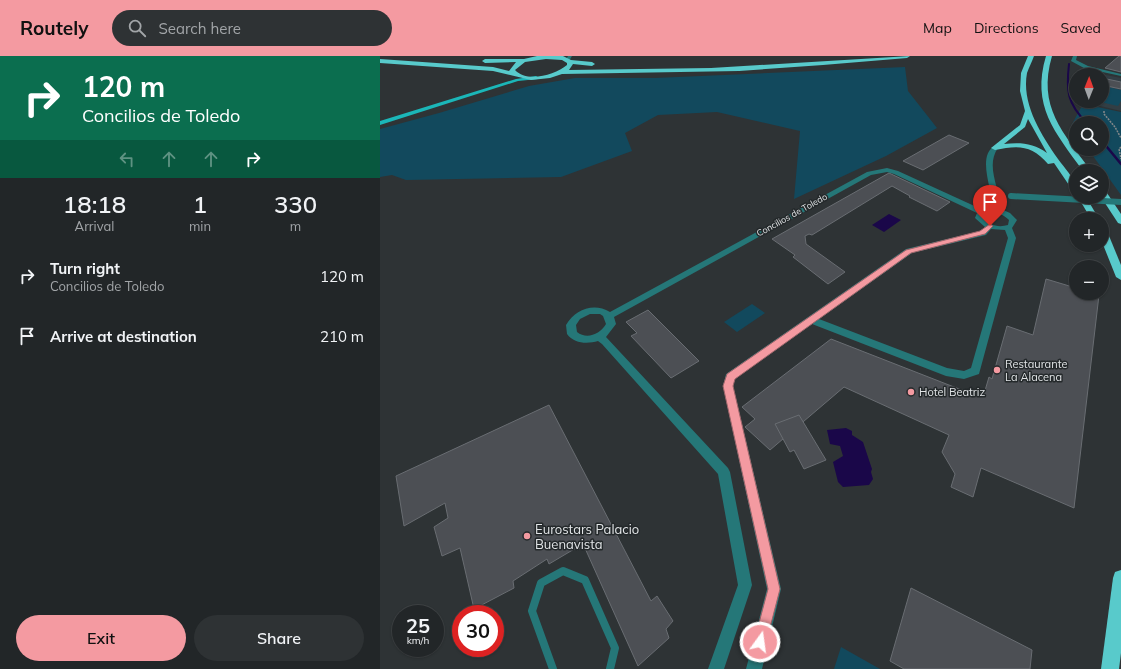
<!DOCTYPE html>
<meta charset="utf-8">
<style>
:root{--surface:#222628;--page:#2e3234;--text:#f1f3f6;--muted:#a2a5a8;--line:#3f4345;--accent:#f49aa1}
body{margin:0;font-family:Mulish,sans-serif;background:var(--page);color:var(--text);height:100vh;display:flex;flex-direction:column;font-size:15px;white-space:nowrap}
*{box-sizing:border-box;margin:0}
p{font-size:13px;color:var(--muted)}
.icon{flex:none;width:22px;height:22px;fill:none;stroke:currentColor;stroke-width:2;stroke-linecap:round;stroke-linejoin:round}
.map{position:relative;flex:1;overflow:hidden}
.drawer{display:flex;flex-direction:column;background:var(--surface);width:380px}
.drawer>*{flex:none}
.guide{background:#0b6e4f;color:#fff;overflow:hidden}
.needle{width:26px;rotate:1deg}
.buttons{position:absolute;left:689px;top:12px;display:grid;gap:8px}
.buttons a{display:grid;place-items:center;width:40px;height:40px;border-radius:50%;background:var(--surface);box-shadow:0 1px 3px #0004,0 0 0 1px var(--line);font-size:20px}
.speed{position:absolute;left:12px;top:549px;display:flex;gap:8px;font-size:20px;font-weight:700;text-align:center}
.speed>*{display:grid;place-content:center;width:52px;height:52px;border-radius:50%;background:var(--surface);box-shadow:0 1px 3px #0004,0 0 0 1px var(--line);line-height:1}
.speed small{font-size:10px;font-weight:400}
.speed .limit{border:6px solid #d22;background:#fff;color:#111}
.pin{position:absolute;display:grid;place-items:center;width:34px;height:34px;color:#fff;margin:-41px -17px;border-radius:50% 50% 50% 0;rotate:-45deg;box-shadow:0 0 4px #0007}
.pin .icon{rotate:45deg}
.me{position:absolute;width:44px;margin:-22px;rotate:14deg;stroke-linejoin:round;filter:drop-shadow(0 0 3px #0008)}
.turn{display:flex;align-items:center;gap:14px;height:84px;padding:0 16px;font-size:18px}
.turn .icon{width:52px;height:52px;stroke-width:2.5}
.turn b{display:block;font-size:28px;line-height:34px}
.lanes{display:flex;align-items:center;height:38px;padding:0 16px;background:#0003;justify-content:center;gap:20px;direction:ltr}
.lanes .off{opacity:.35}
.eta{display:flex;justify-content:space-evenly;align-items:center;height:68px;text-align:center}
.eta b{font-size:24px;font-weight:600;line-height:28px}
.primary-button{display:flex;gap:8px;margin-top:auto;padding:8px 16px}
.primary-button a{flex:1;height:46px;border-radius:24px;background:var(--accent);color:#111;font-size:16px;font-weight:600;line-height:46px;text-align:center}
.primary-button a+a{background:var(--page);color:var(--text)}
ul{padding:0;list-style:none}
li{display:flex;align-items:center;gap:12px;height:60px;padding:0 16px}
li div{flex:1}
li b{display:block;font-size:15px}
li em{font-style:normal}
header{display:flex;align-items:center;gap:24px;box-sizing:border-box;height:56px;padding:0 20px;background:var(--accent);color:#111}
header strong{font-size:19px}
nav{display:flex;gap:22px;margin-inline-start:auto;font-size:14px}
.search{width:280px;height:36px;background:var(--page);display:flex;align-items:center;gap:10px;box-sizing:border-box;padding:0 14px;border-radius:22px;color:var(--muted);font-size:15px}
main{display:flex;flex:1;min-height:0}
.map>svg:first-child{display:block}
.built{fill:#323e44}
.green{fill:#12495d}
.water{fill:#1a0749}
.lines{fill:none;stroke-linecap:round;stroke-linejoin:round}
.stream-far1{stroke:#1a0749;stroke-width:2}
.stream{stroke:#1a0749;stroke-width:2.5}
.building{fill:#4c4f54;stroke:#696d72}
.path{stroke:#84888a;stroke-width:1.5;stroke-dasharray:2 1;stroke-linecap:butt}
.lane{stroke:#257778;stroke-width:8}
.street{fill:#257778;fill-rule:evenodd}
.primary{fill:#1bb6b8;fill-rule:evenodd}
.highway{fill:#58cacb;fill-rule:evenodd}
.street-bridge{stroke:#257778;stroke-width:6}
.route{fill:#f49aa1;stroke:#9f6469}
.poi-dot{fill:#f49aa1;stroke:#24292b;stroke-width:1.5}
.labels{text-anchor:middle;stroke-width:3;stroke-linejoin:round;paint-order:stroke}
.far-street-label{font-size:9px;fill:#e2e5e7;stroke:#24292b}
.poi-label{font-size:11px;fill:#e2e5e7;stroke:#24292b;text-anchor:start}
.near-poi-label{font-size:13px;fill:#e2e5e7;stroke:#24292b;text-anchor:start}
</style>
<header>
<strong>Routely</strong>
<div class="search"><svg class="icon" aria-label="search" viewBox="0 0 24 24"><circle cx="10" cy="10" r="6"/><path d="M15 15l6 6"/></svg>Search here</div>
<nav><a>Map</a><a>Directions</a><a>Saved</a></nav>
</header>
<main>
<section class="drawer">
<div class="guide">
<div class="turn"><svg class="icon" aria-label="right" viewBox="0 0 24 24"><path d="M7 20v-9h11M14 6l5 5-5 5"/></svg><div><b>120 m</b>Concilios de Toledo</div></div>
<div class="lanes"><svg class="icon off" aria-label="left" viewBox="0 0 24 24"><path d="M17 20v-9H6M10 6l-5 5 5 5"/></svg><svg class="icon off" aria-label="ahead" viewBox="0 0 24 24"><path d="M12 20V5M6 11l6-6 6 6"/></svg><svg class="icon off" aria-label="ahead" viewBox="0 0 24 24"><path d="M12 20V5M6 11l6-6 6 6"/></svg><svg class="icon" aria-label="right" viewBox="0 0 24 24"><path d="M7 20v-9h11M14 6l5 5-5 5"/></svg></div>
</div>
<div class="eta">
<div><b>18:18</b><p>Arrival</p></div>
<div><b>1</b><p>min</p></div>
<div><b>330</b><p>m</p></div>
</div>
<ul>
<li><svg class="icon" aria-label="right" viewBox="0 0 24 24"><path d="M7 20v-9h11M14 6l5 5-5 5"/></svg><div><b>Turn right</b><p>Concilios de Toledo</p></div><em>120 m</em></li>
<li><svg class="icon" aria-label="arrive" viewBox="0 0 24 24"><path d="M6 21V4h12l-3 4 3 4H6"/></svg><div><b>Arrive at destination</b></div><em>210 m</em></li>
</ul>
<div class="primary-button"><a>Exit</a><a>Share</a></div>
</section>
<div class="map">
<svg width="741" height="613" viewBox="0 0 741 613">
<rect width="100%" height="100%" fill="#2e3335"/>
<path class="built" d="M711 16 741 22V55L708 47 709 45H722V19H712Z"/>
<g class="green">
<path d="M525 11 528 35 557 72 506 100 414 143 420 75 337 56 278 59 245 77 252 95 181 121 26 124 12 119 0 121V73L59 57 149 30 195 22H275Z"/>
<path d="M723 30 741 34V45L738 50 716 45H722Z"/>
<path d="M703 48 741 56V139L708 93H722V67H696V77L691 70Z"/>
<path d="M372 248 385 257 357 276 344 266Z"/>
<path d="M461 591 500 613H454Z"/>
</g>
<g class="water">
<path d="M509 158 521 164 504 176 492 169Z"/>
<path d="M466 372 472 375V379L483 386 492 413 491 416 493 423 489 429 463 431 458 426 453 406 463 400 460 390 450 388 447 374Z"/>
</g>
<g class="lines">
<path class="stream-far1" d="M689 8C686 34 687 48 707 67"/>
<path class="stream" d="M722 85 741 108"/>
</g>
<g class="building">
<path d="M739 0H741V16L725 12Z"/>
<path d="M722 22 741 26V33L722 29Z"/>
<path d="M569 79 589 87 543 114 523 105Z"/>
<path d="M509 117 570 146 557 155 529 141 530 140 512 130 432 179 429 178 425 180 426 188 465 216 448 228 413 201 415 199 392 183Z"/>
<path d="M666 223 696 232V237H713L719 239 694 452 601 412 593 441 571 431 575 418 562 396 569 379 464 331 390 394 365 371 375 363 362 351 451 283 592 338 593 334 604 338 609 321 612 323 627 270 653 279Z"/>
<path d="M268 254 319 305 291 322 251 280 257 277 246 266Z"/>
<path d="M169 349 271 545 277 540 293 565 286 573 289 582 258 610 204 490 197 494 196 492 169 508 167 503 133 525 134 532 94 553 80 492 62 500 54 471 68 462 65 447 24 470 16 420Z"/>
<path d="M419 359 446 404 424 413 414 394 410 396 395 368Z"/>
<path d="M531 532 652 594 650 613H524L510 605Z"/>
</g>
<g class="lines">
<g class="path">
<path d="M724 55V58L735 71 741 82"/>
<path d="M741 91 739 93 741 103"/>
</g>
<path class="lane" d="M173 613 152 555 161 527 183 515 205 524 235 592 230 613"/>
<g class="street">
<path d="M188 0H192L189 5H185Z"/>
<path d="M693 0H697L696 4 708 10 741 18V20L704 12 691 5Z"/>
<path d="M615 90 618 92C605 110 620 133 621 153L630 157 637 164 632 172 636 182 599 318 584 323 566 320 432 268 355 323 353 330 401 533 382 613H366L387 533 343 330 346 318 526 193 600 175 605 171 595 162 597 157 514 118 507 116 491 119 234 261 236 268 226 281 348 412 350 416 372 529 344 613H328L358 529 338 418 222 288 218 285C208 288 194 288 187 278L186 269C195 254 213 246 230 256L487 116 507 112 518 115 601 153 613 152C613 136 596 99 615 90ZM608 156C616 156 623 158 629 164L628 169C618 172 609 169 603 162V158ZM611 173 625 174 628 182 591 312 584 315 567 312 439 263 532 197 606 179ZM210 258H220L223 260 226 268C220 278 207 284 197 276L196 269 200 263Z"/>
</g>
<path class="primary" d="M156 20 159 22 158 23 138 25 0 69V65L136 23Z"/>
<g class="highway">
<path d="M157 0H183L191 4 212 6 215 8 212 10 193 8 189 14 331 12 530 0 527 2 443 9 359 15 182 18 170 22 151 24 113 15 0 7V3L113 11 129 15 136 6 105 7 102 5 105 3H144ZM166 3 182 4 187 7V9C175 19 147 27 135 14L145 6Z"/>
<path d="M648 0H654C652 6 649 11 647 17 641 49 663 82 681 107 688 116 696 124 696 136L693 135 674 107 668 108C652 89 638 89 615 94L611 92 640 69 645 55 640 35 641 17ZM648 63 667 97C654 87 640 86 624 88L645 71Z"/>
<path d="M666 0H672C657 51 683 76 711 115H703C675 76 651 50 666 0Z"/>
<path d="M722 133 725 134 741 158V168L738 167 721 141Z"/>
<path d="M698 141H706L719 163H711Z"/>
<path d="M722 172 727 175 741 209V224L736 221 722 186Z"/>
<path d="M741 514V597L739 613H721L733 522 735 516Z"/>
</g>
<path class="street-bridge" d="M631 140 741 146"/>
</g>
<path class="route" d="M610 168 613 170 605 178 531 197 355 323 353 330 400 533 385 591 380 593 376 591 374 586 388 533 343 330 347 318 526 194 600 175Z"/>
<g class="poi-dot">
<circle cx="617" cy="314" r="4"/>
<circle cx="531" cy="336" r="4"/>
<circle cx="147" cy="480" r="4"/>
</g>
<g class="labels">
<g class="far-street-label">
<text transform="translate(412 159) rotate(-29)" y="3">Concilios de Toledo</text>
</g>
<g class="poi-label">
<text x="625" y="312">Restaurante<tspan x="625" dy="13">La Alacena</tspan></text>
<text x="539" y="340">Hotel Beatriz</text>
</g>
<g class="near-poi-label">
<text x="155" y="478">Eurostars Palacio<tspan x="155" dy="15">Buenavista</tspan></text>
</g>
</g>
</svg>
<div class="buttons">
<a><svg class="needle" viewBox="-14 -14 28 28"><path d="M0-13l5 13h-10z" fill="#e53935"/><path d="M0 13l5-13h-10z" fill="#a2a5a8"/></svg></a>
<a><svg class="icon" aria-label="search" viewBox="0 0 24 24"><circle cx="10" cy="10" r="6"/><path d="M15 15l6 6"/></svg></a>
<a><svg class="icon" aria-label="layers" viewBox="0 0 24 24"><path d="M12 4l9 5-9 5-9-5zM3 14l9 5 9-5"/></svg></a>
<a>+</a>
<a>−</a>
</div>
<div class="speed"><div>25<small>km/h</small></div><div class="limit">30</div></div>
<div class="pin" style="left:610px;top:170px;background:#d93025"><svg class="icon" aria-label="arrive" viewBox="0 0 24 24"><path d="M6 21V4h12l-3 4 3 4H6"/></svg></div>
<svg class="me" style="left:380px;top:586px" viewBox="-20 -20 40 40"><circle r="17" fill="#f49aa1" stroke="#fff" stroke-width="3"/><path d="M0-11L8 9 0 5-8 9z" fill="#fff"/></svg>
</div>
</main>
